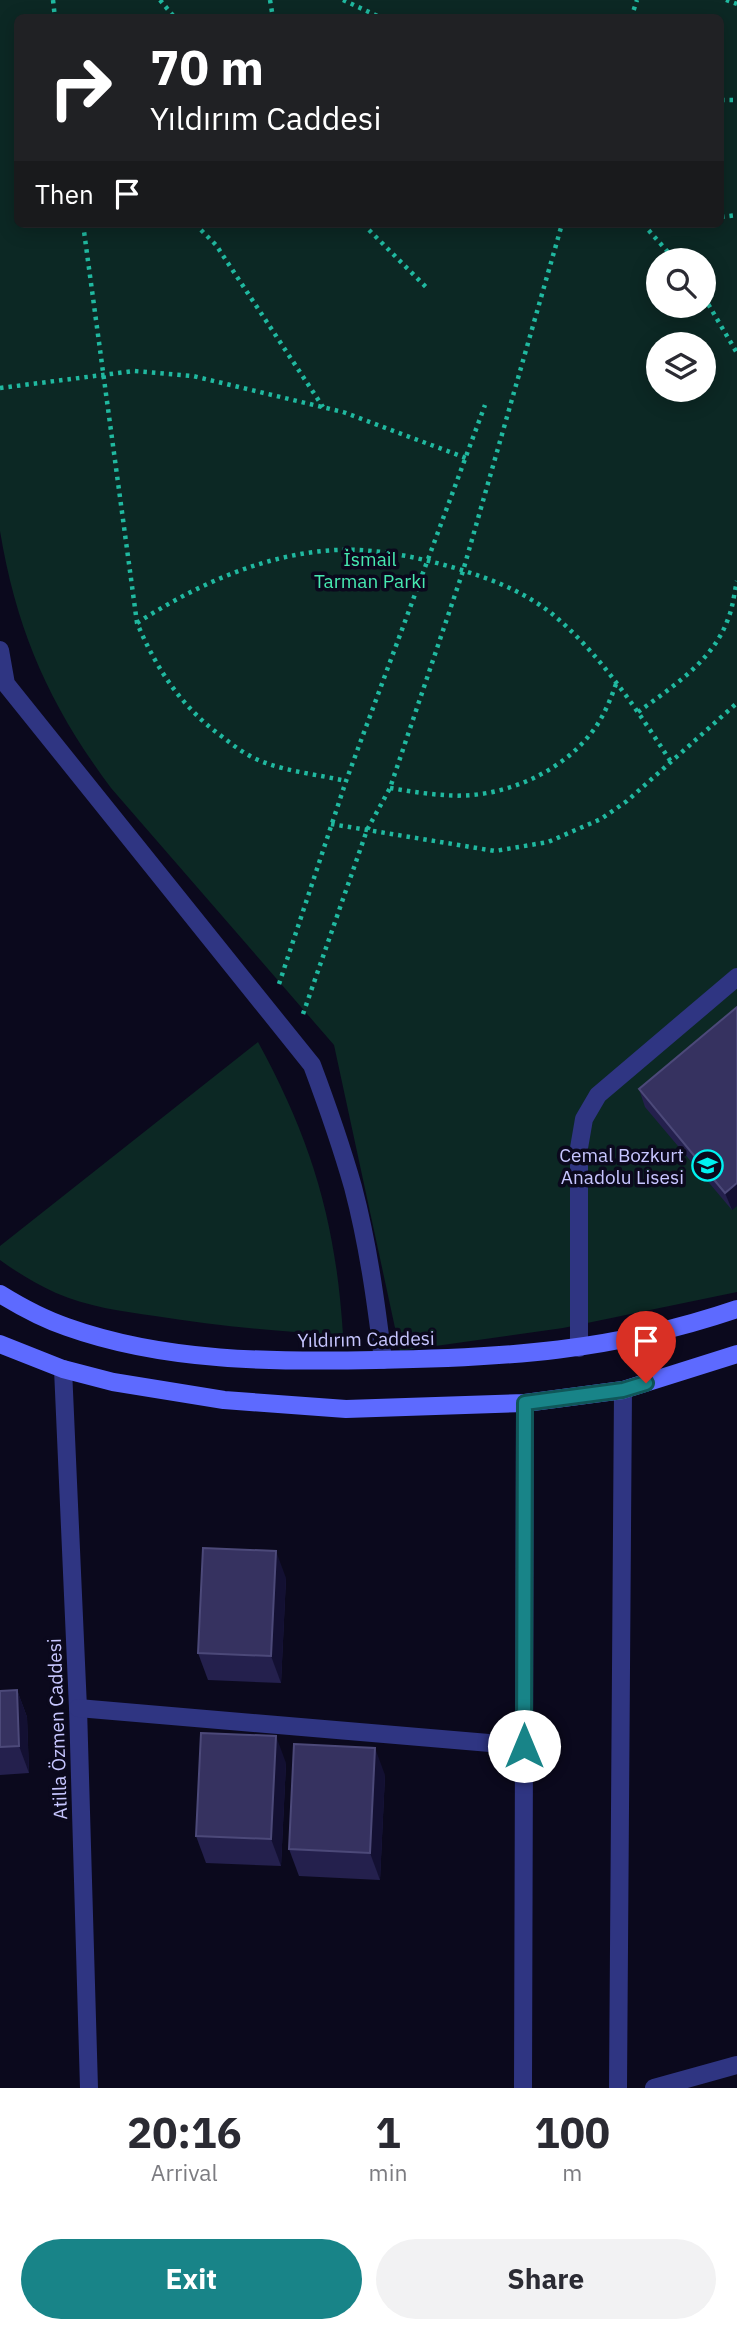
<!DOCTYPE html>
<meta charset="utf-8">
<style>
:root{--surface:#fff;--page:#f2f2f3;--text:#2b2b33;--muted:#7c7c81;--accent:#188488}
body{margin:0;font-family:"IBM Plex Sans",sans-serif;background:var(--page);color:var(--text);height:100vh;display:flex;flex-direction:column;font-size:26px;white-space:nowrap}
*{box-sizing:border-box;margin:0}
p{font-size:23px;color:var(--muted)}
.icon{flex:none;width:38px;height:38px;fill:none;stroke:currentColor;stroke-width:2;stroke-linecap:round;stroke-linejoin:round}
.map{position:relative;height:2088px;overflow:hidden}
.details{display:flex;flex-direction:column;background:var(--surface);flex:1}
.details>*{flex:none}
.guide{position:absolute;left:14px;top:14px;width:710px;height:214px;border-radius:10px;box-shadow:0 4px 18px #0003;background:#202124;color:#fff;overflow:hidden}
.controls{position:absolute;left:646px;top:248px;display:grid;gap:14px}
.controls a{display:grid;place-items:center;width:70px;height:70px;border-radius:50%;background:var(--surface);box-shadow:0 4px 18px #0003;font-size:35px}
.pin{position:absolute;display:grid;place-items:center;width:60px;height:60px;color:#fff;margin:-72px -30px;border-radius:50% 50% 50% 0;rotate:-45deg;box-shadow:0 0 7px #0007}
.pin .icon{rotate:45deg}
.me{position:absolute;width:77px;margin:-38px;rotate:0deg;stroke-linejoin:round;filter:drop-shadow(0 0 5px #0008)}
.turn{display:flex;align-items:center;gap:24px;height:147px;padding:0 21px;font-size:32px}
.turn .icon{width:91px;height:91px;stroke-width:2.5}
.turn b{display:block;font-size:49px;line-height:60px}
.then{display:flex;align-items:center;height:66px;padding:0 21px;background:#0003;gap:14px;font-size:26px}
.eta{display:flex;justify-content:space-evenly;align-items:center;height:119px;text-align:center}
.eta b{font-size:42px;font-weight:800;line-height:49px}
.button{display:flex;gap:14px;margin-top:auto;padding:14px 21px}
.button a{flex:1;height:80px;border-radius:42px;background:var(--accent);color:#fff;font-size:28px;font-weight:800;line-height:80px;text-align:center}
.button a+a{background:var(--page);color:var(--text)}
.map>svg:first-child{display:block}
.green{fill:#0c2824;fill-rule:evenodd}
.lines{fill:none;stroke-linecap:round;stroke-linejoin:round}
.path{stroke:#20b9a0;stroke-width:4.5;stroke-dasharray:3.5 5;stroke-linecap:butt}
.street{stroke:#2f3582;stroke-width:18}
.secondary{stroke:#5d6aff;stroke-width:18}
.wall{fill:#24204d}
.shaded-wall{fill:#131032}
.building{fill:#363260;stroke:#4c4979;stroke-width:2}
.route-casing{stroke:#105658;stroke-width:18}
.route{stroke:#188488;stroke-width:12}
.labels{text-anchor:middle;stroke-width:7;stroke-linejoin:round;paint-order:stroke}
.park-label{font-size:19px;fill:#47eab1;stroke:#0b091d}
.poi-label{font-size:19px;fill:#c7c6ff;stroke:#0b091d;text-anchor:end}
.street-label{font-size:19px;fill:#c7c6ff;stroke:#0b091d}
</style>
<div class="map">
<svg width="737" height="2088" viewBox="0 0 737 2088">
<rect width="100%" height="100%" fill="#0b091d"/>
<g class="green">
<path d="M0 0H737V1292L563 1328 400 1351 334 1045 111 788C50 706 17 633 0 531ZM18 18H721V224H18ZM658 261H704V306H658ZM658 345H704V390H658Z"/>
<path d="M258 1042C312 1141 336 1222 343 1335 280 1332 218 1326 155 1316 121 1311 88 1307 56 1293 36 1284 18 1273 0 1260V1246Z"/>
</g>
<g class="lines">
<g class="path">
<path d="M53 0 55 18"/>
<path d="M160 0 175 18"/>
<path d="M270 0 273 18"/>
<path d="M343 0 382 18"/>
<path d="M726 0 737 4"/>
<path d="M631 18 637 0"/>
<path d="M721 100H737"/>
<path d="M721 217 737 215"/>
<path d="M83 224 137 623C157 670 182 708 224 738 236 748 251 758 266 763 291 772 320 775 346 781"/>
<path d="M195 224 216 245 323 407"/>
<path d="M363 224 429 290"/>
<path d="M643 224 676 261"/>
<path d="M704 297 737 353"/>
<path d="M0 388 134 371 193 376 343 412 466 458"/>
<path d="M137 623C196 585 264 554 335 550 375 548 417 557 455 568 491 579 521 590 551 613 599 652 638 711 671 762"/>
<path d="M638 712C672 687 713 661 728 619 733 607 734 594 737 581"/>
<path d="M390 788C408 791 426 794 444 795 498 800 559 775 592 732 603 718 610 701 616 684"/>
<path d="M331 824 495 851 548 842 601 819 627 801 737 703"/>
<path d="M279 984 346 781 485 405"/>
<path d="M303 1014 367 830 390 788 463 571 562 224"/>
</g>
<g class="street">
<path d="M0 650 6 684 312 1065C327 1105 341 1145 353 1187 368 1244 376 1302 383 1360"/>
<path d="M579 1348V1148L584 1119 598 1095 737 977"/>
<path d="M63 1369 78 1708 89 2088"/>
<path d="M78 1708 524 1746"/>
<path d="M523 2088 525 1403"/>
<path d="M618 2088 623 1390"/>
<path d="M654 2088 737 2065"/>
</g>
<g class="secondary">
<path d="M0 1294C21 1307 43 1319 67 1327 165 1362 273 1362 376 1360 505 1358 614 1351 737 1309"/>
<path d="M0 1344 63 1369 113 1382 224 1400 346 1409 525 1403 623 1390 737 1354"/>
</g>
</g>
<g class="wall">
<path d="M737 1007 732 1210 645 1107 639 1089Z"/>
<path d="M286 1578 281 1683 208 1680 198 1653Z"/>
<path d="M17 1690 27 1717 29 1773 0 1775V1691Z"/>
<path d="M286 1763 281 1866 206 1863 196 1836Z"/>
<path d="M385 1775 380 1880 299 1876 289 1849Z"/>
</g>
<g class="shaded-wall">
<path d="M737 1183V1206L732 1210 725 1193Z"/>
<path d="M276 1551 286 1578 281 1683 271 1656Z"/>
<path d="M17 1690 27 1717 29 1773 19 1746Z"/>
<path d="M276 1736 286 1763 281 1866 271 1839Z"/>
<path d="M375 1748 385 1775 380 1880 370 1853Z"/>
</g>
<g class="building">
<path d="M737 1007V1183L725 1193 639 1089Z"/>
<path d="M203 1548 276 1551 271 1656 198 1653Z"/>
<path d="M17 1690 19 1746 0 1747V1691Z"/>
<path d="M201 1733 276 1736 271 1839 196 1836Z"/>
<path d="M294 1744 375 1748 370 1853 289 1849Z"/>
</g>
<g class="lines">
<defs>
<path id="route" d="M524 1746 525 1403 623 1390 646 1383"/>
</defs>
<use href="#route" class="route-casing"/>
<use href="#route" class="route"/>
</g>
<defs>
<symbol id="school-ring" viewBox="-11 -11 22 22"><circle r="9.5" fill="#0b091d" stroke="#00f1f0" stroke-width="1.5"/><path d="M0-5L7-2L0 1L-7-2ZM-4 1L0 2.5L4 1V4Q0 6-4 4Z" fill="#00f1f0"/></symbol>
</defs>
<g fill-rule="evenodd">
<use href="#school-ring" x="690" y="1148" width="35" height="35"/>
</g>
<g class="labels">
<g class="park-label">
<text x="370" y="566">İsmail<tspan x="370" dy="22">Tarman Parkı</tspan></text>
</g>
<g class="poi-label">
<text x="684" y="1162">Cemal Bozkurt<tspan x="684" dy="22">Anadolu Lisesi</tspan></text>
</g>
<g class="street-label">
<text transform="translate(366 1339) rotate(-1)" y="7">Yıldırım Caddesi</text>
<text transform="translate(57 1729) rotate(-92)" y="7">Atilla Özmen Caddesi</text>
</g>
</g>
</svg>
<div class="controls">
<a><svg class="icon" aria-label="search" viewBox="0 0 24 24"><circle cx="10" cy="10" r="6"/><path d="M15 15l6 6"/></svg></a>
<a><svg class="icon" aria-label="layers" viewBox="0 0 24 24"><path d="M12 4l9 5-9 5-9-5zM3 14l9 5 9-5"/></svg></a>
</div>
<div class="pin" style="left:646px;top:1383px;background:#d93025"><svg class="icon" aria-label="arrive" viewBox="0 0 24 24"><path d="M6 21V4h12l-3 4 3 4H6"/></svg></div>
<svg class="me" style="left:524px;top:1746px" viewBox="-20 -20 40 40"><circle r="19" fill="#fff"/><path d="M0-13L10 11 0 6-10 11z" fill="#188488"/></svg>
<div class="guide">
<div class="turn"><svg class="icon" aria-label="right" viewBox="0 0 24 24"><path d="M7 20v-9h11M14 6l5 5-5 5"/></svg><div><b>70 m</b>Yıldırım Caddesi</div></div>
<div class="then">Then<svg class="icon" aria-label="arrive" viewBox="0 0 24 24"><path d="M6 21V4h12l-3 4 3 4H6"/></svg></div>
</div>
</div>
<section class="details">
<div class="eta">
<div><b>20:16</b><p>Arrival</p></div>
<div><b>1</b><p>min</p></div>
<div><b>100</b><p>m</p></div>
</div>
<div class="button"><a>Exit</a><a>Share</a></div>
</section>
